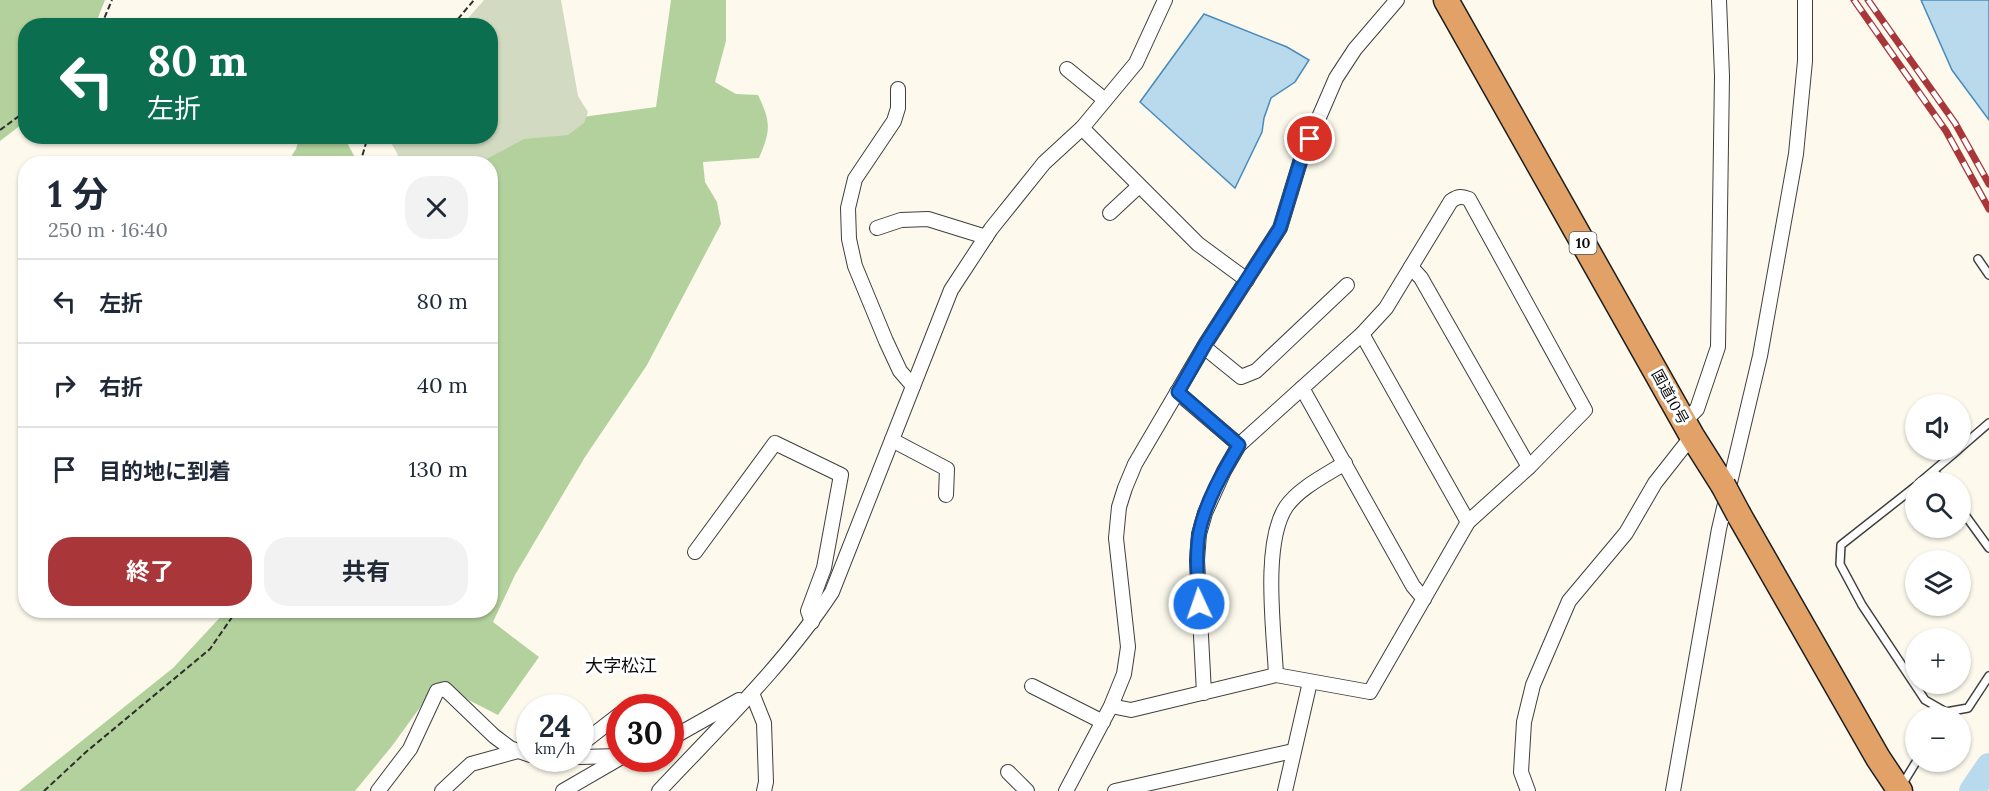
<!DOCTYPE html>
<html lang="ja">
<meta charset="utf-8">
<style>
:root{--surface:#fff;--page:#f2f2f3;--text:#1f2937;--muted:#747a83;--line:#e0e1e3;--accent:#a9373a}
body{margin:0;font-family:Lora,"Noto Sans JP",serif;background:var(--page);color:var(--text);height:100vh;display:flex;flex-direction:column;font-size:22px;white-space:nowrap}
*{box-sizing:border-box;margin:0}
p{font-size:20px;color:var(--muted)}
.icon{flex:none;width:33px;height:33px;fill:none;stroke:currentColor;stroke-width:2;stroke-linecap:round;stroke-linejoin:round}
.map{position:relative;flex:1;overflow:hidden}
.details{position:absolute;left:18px;top:156px;width:480px;height:462px;display:flex;flex-direction:column;background:var(--surface);border-radius:24px;box-shadow:0 2px 4px #0004}
.details>*{flex:none}
.hud{position:absolute;left:18px;top:18px;width:480px;height:126px;border-radius:24px;box-shadow:0 2px 4px #0004;background:#0b6e4f;color:#fff;overflow:hidden}
.tools{position:absolute;left:1905px;top:394px;display:grid;gap:12px}
.tools a{display:grid;place-items:center;width:66px;height:66px;border-radius:50%;background:var(--surface);box-shadow:0 2px 4px #0004;font-size:30px}
.speed{position:absolute;left:516px;top:694px;display:flex;gap:12px;font-size:30px;font-weight:700;text-align:center}
.speed>*{display:grid;place-content:center;width:78px;height:78px;border-radius:50%;background:var(--surface);box-shadow:0 2px 4px #0004;line-height:1}
.speed small{font-size:15px;font-weight:400}
.speed .limit{border:9px solid #d22;background:#fff;color:#111}
.pin{position:absolute;display:grid;place-items:center;width:51px;height:51px;color:#fff;margin:-26px;border:3px solid #fff;border-radius:50%;box-shadow:0 2px 6px #0007}
.me{position:absolute;width:66px;margin:-33px;rotate:357deg;stroke-linejoin:round;filter:drop-shadow(0 0 4px #0008)}
.turn{display:flex;align-items:center;gap:21px;height:126px;padding:0 30px;font-size:27px}
.turn .icon{width:78px;height:78px;stroke-width:2.5}
.turn b{display:block;font-size:42px;line-height:51px}
.round{display:grid;place-items:center;flex:none;width:63px;height:63px;border-radius:24px;background:var(--page)}
.head{display:flex;align-items:center;justify-content:space-between;height:102px;padding:0 30px}
h1{font-size:36px;font-weight:700;line-height:45px}
.action{display:flex;gap:12px;margin-top:auto;padding:12px 30px}
.action a{flex:1;height:69px;border-radius:24px;background:var(--accent);color:#fff;font-size:24px;font-weight:700;line-height:69px;text-align:center}
.action a+a{background:var(--page);color:var(--text)}
ul{padding:0;list-style:none}
li{display:flex;align-items:center;gap:18px;height:84px;padding:0 30px;border-top:2px solid var(--line)}
li div{flex:1}
li b{display:block;font-size:22px}
li em{font-style:normal}
.map>svg:first-child{display:block}
.forest{fill:#b3d19d}
.cemetery{fill:#d2dbc1}
.water{fill:#b9d9ed;stroke:#498bba;stroke-width:1.5}
.lines{fill:none;stroke-linecap:round;stroke-linejoin:round}
.river{stroke:#b9d9ed;stroke-width:26}
.lane-casing{stroke:#3f3f3f;stroke-width:10}
.street-casing{stroke:#3f3f3f;stroke-width:16}
.highway-casing{stroke:#1d1d1d;stroke-width:27}
.path{stroke:#2e2e2e;stroke-width:2;stroke-dasharray:6 3;stroke-linecap:butt}
.lane{stroke:#fff;stroke-width:7}
.street{stroke:#fff;stroke-width:14}
.highway{stroke:#e1a167;stroke-width:24}
.rail-casing{stroke:#a9373a;stroke-width:7}
.rail{stroke:#fff;stroke-width:4.5;stroke-dasharray:14;stroke-linecap:butt}
.highway-bridge-casing{stroke:#1d1d1d;stroke-width:27;stroke-linecap:butt}
.highway-bridge{stroke:#e1a167;stroke-width:24}
.route-casing{stroke:#114b97;stroke-width:15}
.route{stroke:#1a73e8;stroke-width:10}
.labels{text-anchor:middle;stroke-width:6;stroke-linejoin:round;paint-order:stroke}
.shield{fill:#fff;stroke:#555;stroke-width:1.5}
.shield-label{font-size:14px;font-weight:bold;fill:#0c0c0c}
.street-label{font-size:15px;fill:#0c0c0c;stroke:#fff}
.quarter-label{font-size:18px;fill:#0c0c0c;stroke:#fff}
</style>
<div class="map">
<svg width="1989" height="791" viewBox="0 0 1989 791">
<rect width="100%" height="100%" fill="#fdfaed"/>
<g class="forest">
<path d="M0 0H105L95 25 26 26 25 122 0 141Z"/>
<path d="M671 0H726V41L715 82 736 94 758 95C771 122 771 130 759 158L703 162 705 182 717 202 721 224 647 365 585 457 515 575 493 622 539 657 498 715 437 684 392 746 355 791H19L173 668 226 611 490 610V164L482 163 510 133 575 118 656 107Z"/>
<path d="M300 136 344 137 358 163H287L296 149Z"/>
</g>
<path class="cemetery" d="M484 0H561L578 96 588 112 584 123 568 135 524 139 479 163H393L398 155 388 137 490 136V26L462 25Z"/>
<g class="water">
<path d="M1921 0H1989V120L1952 70Z"/>
<path d="M1204 14 1287 47 1309 60 1295 82 1271 98 1264 118 1262 132 1235 188 1140 102Z"/>
</g>
<g class="lines">
<path class="river" d="M1972 791 1989 766"/>
<defs>
<g id="lane">
<path d="M1978 259 1989 275"/>
<path d="M1960 448 1989 423"/>
<path d="M1934 471 1943 483"/>
<path d="M1919 483 1958 450"/>
<path d="M1916 486 1841 545 1840 564 1862 605 1925 700 1946 712 1968 708 1989 676"/>
<path d="M1960 508 1989 548"/>
<path d="M1902 785 1916 762"/>
</g>
<g id="street">
<path d="M1067 69 1105 100"/>
<path d="M898 89V108L894 121 855 179 848 208 849 239 855 266 886 341 900 371 913 386"/>
<path d="M1082 128 1198 244 1247 280"/>
<path d="M1110 213 1139 186"/>
<path d="M877 228 901 220 928 219 986 237"/>
<path d="M1411 267 1421 278 1529 467"/>
<path d="M1362 334 1468 522"/>
<path d="M1204 347 1241 377 1256 371 1347 285"/>
<path d="M1302 388 1413 586 1424 599"/>
<path d="M1177 392 1239 445"/>
<path d="M1684 422 1697 409 1718 347 1722 76 1719 0"/>
<path d="M892 440 947 469 946 495"/>
<path d="M695 552 775 443 841 475 824 568 808 611 812 622"/>
<path d="M1276 675C1274 631 1262 544 1286 507 1299 488 1326 475 1345 463"/>
<path d="M1032 686 1103 722"/>
<path d="M752 693 764 723 766 782 764 791"/>
<path d="M1111 706 1131 710 1276 675 1370 692 1468 522 1529 467 1585 410 1469 199C1462 196 1458 196 1451 201L1386 308 1362 334 1239 445 1224 471 1205 513 1199 534 1197 560 1204 693"/>
<path d="M670 739 739 700"/>
<path d="M580 745 620 714"/>
<path d="M580 757 620 756"/>
<path d="M1008 772 1027 791"/>
<path d="M378 791 410 749 437 691 445 689 494 736 510 748 530 755"/>
<path d="M442 791 471 764 518 751"/>
<path d="M563 791 620 758"/>
<path d="M659 791C719 727 784 665 832 592L951 290 991 229 1044 163 1082 128 1136 63 1165 0"/>
<path d="M1066 791 1111 706 1124 674 1128 647 1116 538 1119 507 1125 488 1135 464 1206 343 1280 228 1301 159 1336 78 1355 49 1397 0"/>
<path d="M1115 791 1293 751"/>
<path d="M1285 791 1310 682"/>
<path d="M1528 791 1521 772 1524 722 1533 685 1569 601 1626 533 1655 483 1692 436"/>
<path d="M1673 791 1719 529 1760 356 1796 154 1805 61V0"/>
</g>
<g id="highway">
<path d="M1446 0 1692 436 1723 485"/>
<path d="M1739 515 1878 758 1900 791"/>
</g>
</defs>
<use href="#lane" class="lane-casing"/>
<use href="#street" class="street-casing"/>
<use href="#highway" class="highway-casing"/>
<g class="path">
<path d="M101 26 112 0"/>
<path d="M452 26 474 0"/>
<path d="M0 130 26 111"/>
<path d="M360 164 368 136"/>
<path d="M44 791 86 752 210 649 237 610"/>
</g>
<use href="#lane" class="lane"/>
<use href="#street" class="street"/>
<use href="#highway" class="highway"/>
<defs>
<g id="rail">
<path d="M1854 0 1946 131 1989 209"/>
<path d="M1868 0 1955 123 1989 184"/>
</g>
</defs>
<use href="#rail" class="rail-casing"/>
<use href="#rail" class="rail"/>
<defs>
<path id="highway-bridge" d="M1723 485 1739 515"/>
</defs>
<use href="#highway-bridge" class="highway-bridge-casing"/>
<use href="#highway-bridge" class="highway-bridge"/>
</g>
<g class="lines">
<defs>
<path id="route" d="M1199 604C1198 581 1195 557 1199 534 1205 502 1223 472 1239 445L1178 392 1206 343 1280 228 1301 159 1310 139"/>
</defs>
<use href="#route" class="route-casing"/>
<use href="#route" class="route"/>
</g>
<g class="labels">
<rect class="shield" x="1569.5" y="232" width="27" height="22" rx="4.5"/>
<g class="shield-label">
<text x="1583" y="248">10</text>
</g>
<g class="street-label">
<text transform="translate(1670 397) rotate(61)" y="5">国道10号</text>
</g>
<g class="quarter-label">
<text x="621" y="672">大字松江</text>
</g>
</g>
</svg>
<div class="tools">
<a><svg class="icon" aria-label="sound" viewBox="0 0 24 24"><path d="M4 9h4l5-4v14l-5-4H4zM17 9q2 3 0 6"/></svg></a>
<a><svg class="icon" aria-label="search" viewBox="0 0 24 24"><circle cx="10" cy="10" r="6"/><path d="M15 15l6 6"/></svg></a>
<a><svg class="icon" aria-label="layers" viewBox="0 0 24 24"><path d="M12 4l9 5-9 5-9-5zM3 14l9 5 9-5"/></svg></a>
<a>+</a>
<a>−</a>
</div>
<div class="speed"><div>24<small>km/h</small></div><div class="limit">30</div></div>
<div class="pin" style="left:1310px;top:139px;background:#d93025"><svg class="icon" aria-label="arrive" viewBox="0 0 24 24"><path d="M6 21V4h12l-3 4 3 4H6"/></svg></div>
<svg class="me" style="left:1199px;top:604px" viewBox="-20 -20 40 40"><circle r="17" fill="#1a73e8" stroke="#fff" stroke-width="3"/><path d="M0-11L8 9 0 5-8 9z" fill="#fff"/></svg>
<div class="hud">
<div class="turn"><svg class="icon" aria-label="left" viewBox="0 0 24 24"><path d="M17 20v-9H6M10 6l-5 5 5 5"/></svg><div><b>80 m</b>左折</div></div>
</div>
<section class="details">
<div class="head"><div><h1>1 分</h1><p>250 m · 16:40</p></div><a class="round"><svg class="icon" aria-label="close" viewBox="0 0 24 24"><path d="M6 6l12 12M18 6L6 18"/></svg></a></div>
<ul>
<li><svg class="icon" aria-label="left" viewBox="0 0 24 24"><path d="M17 20v-9H6M10 6l-5 5 5 5"/></svg><div><b>左折</b></div><em>80 m</em></li>
<li><svg class="icon" aria-label="right" viewBox="0 0 24 24"><path d="M7 20v-9h11M14 6l5 5-5 5"/></svg><div><b>右折</b></div><em>40 m</em></li>
<li><svg class="icon" aria-label="arrive" viewBox="0 0 24 24"><path d="M6 21V4h12l-3 4 3 4H6"/></svg><div><b>目的地に到着</b></div><em>130 m</em></li>
</ul>
<div class="action"><a>終了</a><a>共有</a></div>
</section>
</div>
